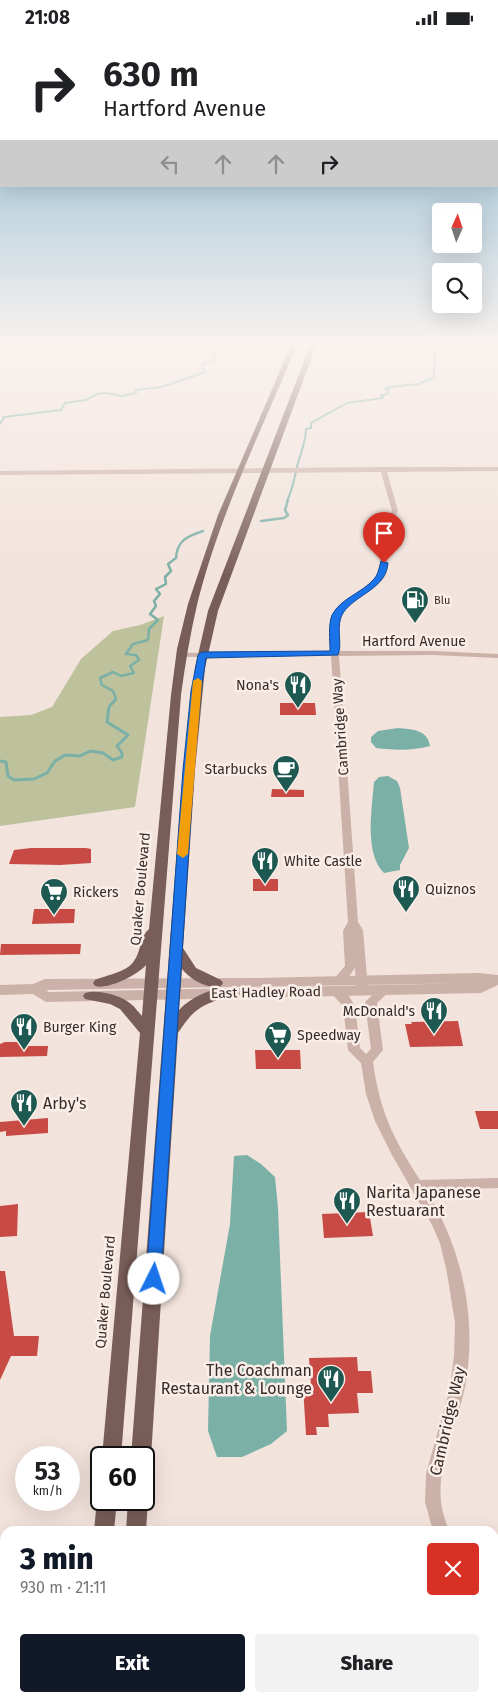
<!DOCTYPE html>
<meta charset="utf-8">
<style>
:root{--surface:#fff;--page:#f2f2f2;--text:#202124;--muted:#757577;--accent:#111827}
body{margin:0;font-family:"Fira Sans",sans-serif;background:var(--page);color:var(--text);height:100vh;display:flex;flex-direction:column;font-size:19px;white-space:nowrap}
*{box-sizing:border-box;margin:0}
p{font-size:16px;color:var(--muted)}
.icon{flex:none;width:28px;height:28px;fill:none;stroke:currentColor;stroke-width:2;stroke-linecap:round;stroke-linejoin:round}
.map{position:relative;flex:1;overflow:hidden}
.details{position:absolute;left:0px;top:1491px;width:499px;height:176px;display:flex;flex-direction:column;background:var(--surface);border-radius:15px 15px 0 0;box-shadow:0 5px 20px #0002}
.details>*{flex:none}
.banner{position:absolute;left:0px;top:0px;width:499px;height:152px;box-shadow:0 5px 20px #0002;background:#fff;color:var(--text);overflow:hidden}
.needle{width:32px;rotate:3deg}
.tools{position:absolute;left:432px;top:168px;display:grid;gap:10px}
.tools a{display:grid;place-items:center;width:50px;height:50px;border-radius:5px;background:var(--surface);box-shadow:0 5px 20px #0002;font-size:25px}
.speed{position:absolute;left:15px;top:1411px;display:flex;gap:10px;font-size:25px;font-weight:700;text-align:center}
.speed>*{display:grid;place-content:center;width:65px;height:65px;border-radius:50%;background:var(--surface);box-shadow:0 5px 20px #0002;line-height:1}
.speed small{font-size:12px;font-weight:400}
.speed .limit{border:2px solid #111;border-radius:8px;background:#fff;color:#111}
.pin{position:absolute;display:grid;place-items:center;width:42px;height:42px;color:#fff;margin:-51px -21px;border-radius:50% 50% 50% 0;rotate:-45deg;box-shadow:0 0 5px #0007}
.pin .icon{rotate:45deg}
.me{position:absolute;width:55px;margin:-28px;rotate:4deg;stroke-linejoin:round;filter:drop-shadow(0 0 4px #0008)}
.turn{display:flex;align-items:center;gap:18px;height:105px;padding:0 20px;font-size:22px}
.turn .icon{width:65px;height:65px;stroke-width:2.5}
.turn b{display:block;font-size:35px;line-height:42px}
.lanes{display:flex;align-items:center;height:48px;padding:0 20px;background:#0003;justify-content:center;gap:25px;direction:ltr}
.lanes .off{opacity:.35}
.round{display:grid;place-items:center;flex:none;width:52px;height:52px;border-radius:5px;background:var(--page)}
.overview{display:flex;align-items:center;justify-content:space-between;height:85px;padding:0 20px}
h1{font-size:30px;font-weight:800;line-height:38px;color:var(--accent)}
.action{display:flex;gap:10px;margin-top:auto;padding:10px 20px}
.action a{flex:1;height:58px;border-radius:5px;background:var(--accent);color:#fff;font-size:20px;font-weight:800;line-height:58px;text-align:center}
.action a+a{background:var(--page);color:var(--text)}
.status{display:flex;justify-content:space-between;align-items:center;height:35px;padding:0 25px;background:var(--surface);direction:ltr}
.status svg{height:14px;fill:currentColor}
.map>svg:first-child{display:block}
.green{fill:#bdc29c}
.water{fill:#7bb0a7}
.lines{fill:none;stroke-linecap:round;stroke-linejoin:round}
.stream-far2{stroke:#7bb0a7;stroke-width:2}
.stream-far1{stroke:#7bb0a7;stroke-width:2.5}
.stream{stroke:#7bb0a7;stroke-width:3}
.building{fill:#c74a45}
.minor{fill:#cbb1a8;fill-rule:evenodd}
.tertiary{fill:#cbb1a8;fill-rule:evenodd}
.primary{fill:#795d59;fill-rule:evenodd}
.route{fill:#1a73e8;stroke:#114b97}
.slow{fill:#f59e0b}
.labels{text-anchor:middle;stroke-width:5;stroke-linejoin:round;paint-order:stroke}
.far-poi-label{font-size:11px;fill:#372a28;stroke:#faeee9;text-anchor:start}
.street-label{font-size:14px;fill:#372a28;stroke:#faeee9}
.poi-label{font-size:14px;fill:#372a28;stroke:#faeee9;text-anchor:start}
.near-poi-label{font-size:16px;fill:#372a28;stroke:#faeee9;text-anchor:start}
.near-street-label{font-size:16px;fill:#372a28;stroke:#faeee9}
</style>
<div class="status"><b>21:08</b><svg viewBox="0 0 49 12"><path d="M0 12V9h3v3zM5 12V6h3v6zM10 12V3h3v9zM15 12V0h3v12zM26 1h20v11H26zM47 4h2v5h-2z"/></svg></div>
<div class="map">
<svg width="498" height="1667" viewBox="0 0 498 1667">
<rect width="100%" height="100%" fill="#f2e3dc"/>
<path class="green" d="M164 581 135 772 0 791V682L31 680 52 672 81 624 113 596 140 590Z"/>
<g class="water">
<path d="M398 693C412 694 428 695 430 711 412 716 395 715 376 713L371 707V702L378 696Z"/>
<path d="M388 741 397 746 400 753 409 813 400 830V835L384 838C364 818 372 773 374 747L379 742Z"/>
<path d="M247 1120 261 1129 275 1142 278 1173 287 1396 271 1409 242 1422H217L208 1396 210 1301 230 1189 234 1121Z"/>
</g>
<g class="lines">
<g class="stream-far2">
<path d="M0 389 4 382 61 375 65 368 86 365 97 359 106 358 122 361 136 358V355L161 352 206 337 202 333 203 329 215 324 216 321 213 317 225 308"/>
<path d="M287 466C294 451 294 443 298 428 301 417 306 406 306 394L311 393V388L347 368 383 363 381 361 388 358 389 355 385 354 389 352 418 349 434 343 435 308"/>
</g>
<g class="stream-far1">
<path d="M261 486 284 483 288 480 285 475 288 465"/>
<path d="M114 667 116 664 113 656 102 650 100 643 113 637 121 641 134 638 130 631 139 625 136 620 126 619 133 609 148 605 149 594 158 585 150 579 156 571 154 566 160 559 156 554 166 549 165 542 171 536 168 529 176 523C177 505 188 501 203 496"/>
</g>
<path class="stream" d="M0 726 6 727 8 741 14 745 34 744 47 738 55 726 65 720 80 721 90 716 103 718 113 725 122 722V718L117 711 128 700 107 687 109 672 115 665"/>
</g>
<g class="building">
<path d="M280 668H315L316 680H280Z"/>
<path d="M272 754 304 755V762H271Z"/>
<path d="M31 813H86L91 814V828L60 830 9 829 14 815Z"/>
<rect x="253" y="844" width="25" height="12"/>
<path d="M34 874H75L74 888 32 889Z"/>
<path d="M1 909H81L80 919 0 920Z"/>
<path d="M458 986 463 1011 410 1012 405 989H412L411 987Z"/>
<path d="M5 1007H21V1011H48L47 1021 0 1022V1009Z"/>
<path d="M255 1015H300L301 1034H256Z"/>
<path d="M475 1076H498V1094H480Z"/>
<path d="M48 1083V1098L6 1101V1096L0 1097V1087Z"/>
<path d="M18 1169 17 1201 0 1202V1171Z"/>
<path d="M369 1177 373 1201 324 1203 322 1179Z"/>
<path d="M0 1236H5L14 1301H39L37 1321H11L0 1345Z"/>
<path d="M357 1322 358 1336H371L373 1358H357L359 1378 328 1379 329 1392H316L317 1400H306L303 1351H311L309 1323Z"/>
</g>
<g class="lines">
<g class="minor">
<path d="M383 432H498V436L387 437 398 476C394 483 386 492 385 500 382 512 391 526 386 539 377 558 348 562 341 581 337 591 339 606 339 616H433L498 619V623L433 620 339 621 358 887 363 895 368 954 366 957H358L356 954 355 933C350 940 344 951 334 949L332 946 345 931 343 896 348 887 331 621 181 622 177 620 181 618 331 616C331 578 332 576 363 554 369 549 376 544 379 537 384 525 374 511 378 499 380 491 387 483 392 476L381 437 0 440V436Z"/>
<path d="M386 950 390 951 392 954 377 968 383 1015 373 1027C380 1077 393 1103 420 1145L498 1143V1153L426 1155C462 1213 478 1284 465 1352 457 1390 437 1427 441 1467 442 1477 446 1487 449 1496H433L425 1467 426 1439 450 1353 454 1321 455 1288 447 1238 440 1208 432 1190 392 1120 375 1086 366 1059 361 1028 348 1015 343 971 329 956 331 953H339L349 961 355 971 360 1013 366 1019 371 1014 365 967 382 951Z"/>
<path d="M494 1564 498 1565V1585L494 1584Z"/>
</g>
<path class="tertiary" d="M479 938 498 940V950L481 958 46 967 33 959 0 960V950L33 949 45 944 257 943ZM478 948 49 957 46 955 480 948Z"/>
<g class="primary">
<path d="M292 308H298C262 394 219 480 197 570 190 600 185 630 181 660L121 1422H102L140 998 120 974 110 969 85 964 83 961 85 958C97 954 121 960 131 969 135 972 138 977 142 981L146 930C138 940 107 955 95 951L93 948 95 945C107 940 127 937 134 926 141 917 140 901 149 894L171 660 177 614 188 569 218 480Z"/>
<path d="M311 308H317L218 576 205 633 195 735 183 913 196 933 221 945 223 948 221 951C208 955 190 944 182 934L179 975C190 963 214 950 231 955L233 958 231 961C203 969 194 973 178 998L151 1422 148 1428 144 1430V1422H131L183 735 195 633 208 576Z"/>
<path d="M100 1458 101 1465H117L114 1496H94L97 1465Z"/>
<path d="M144 1458 148 1465 146 1496H126L128 1465H144Z"/>
<rect x="79" y="1662" width="22" height="5"/>
<path d="M113 1662H135L134 1667H112Z"/>
</g>
</g>
<linearGradient id="sky" x2="0" y2="1"><stop stop-color="#7cb2ce"/><stop offset="0.57" stop-color="#f9f2ef"/><stop offset="1" stop-color="#f9f2ef" stop-opacity="0"/></linearGradient>
<rect width="498" height="542" fill="url(#sky)"/>
<path class="route" d="M381 526 388 528C386 554 356 559 343 578 335 591 343 608 338 620L206 623 201 656 194 735 161 1244 159 1248 154 1250 148 1248 146 1244 183 735 191 656 198 620 202 617 330 616C330 605 328 590 332 580 341 563 362 558 374 544 379 538 379 532 381 526Z"/>
<path class="slow" d="M198 643 202 646 188 819 183 823 177 819 193 646Z"/>
<defs>
<symbol id="fuel-pin" viewBox="-11 -11 22 30"><path d="M0 17L-7.5 6A9.5 9.5 0 1 1 7.5 6Z" fill="#1d5951" stroke="#faeee9"/><path d="M-5.5-6h7V0h2V4h1.3V-2.5L3-4.5l.8-.8L6-3V5H2.5V1h-1V6h-7ZM-4.2-4.7v3.2H.2V-4.7Z" fill="#fff"/></symbol>
<symbol id="restaurant-pin" viewBox="-11 -11 22 30"><path d="M0 17L-7.5 6A9.5 9.5 0 1 1 7.5 6Z" fill="#1d5951" stroke="#faeee9"/><path d="M-5-6h1v4h1v-4h1v4h1v-4h1v5L-1.5 .5V6h-2V.5L-5-1ZM5-6V6H3V1.5H1.5Q1.5-4 5-6Z" fill="#fff"/></symbol>
<symbol id="cafe-pin" viewBox="-11 -11 22 30"><path d="M0 17L-7.5 6A9.5 9.5 0 1 1 7.5 6Z" fill="#1d5951" stroke="#faeee9"/><path d="M-5.5-4.5H6V0H3Q3 3.5 0 3.5H-2.5Q-5.5 3.5-5.5 0ZM3-3.2v2h1.7v-2ZM-6 4.5H4V6H-6Z" fill="#fff"/></symbol>
<symbol id="supermarket-pin" viewBox="-11 -11 22 30"><path d="M0 17L-7.5 6A9.5 9.5 0 1 1 7.5 6Z" fill="#1d5951" stroke="#faeee9"/><path d="M-6-5.5h2.5l.6 2H6L4.5 2H-2.5L-4.4-4H-6ZM-1.5 3.2a1.3 1.3 0 1 0 .1 0ZM3 3.2a1.3 1.3 0 1 0 .1 0Z" fill="#fff"/></symbol>
</defs>
<g fill-rule="evenodd">
<use href="#fuel-pin" x="399" y="549" width="32" height="43"/>
<use href="#restaurant-pin" x="282" y="634" width="32" height="43"/>
<use href="#cafe-pin" x="270" y="718" width="32" height="43"/>
<use href="#restaurant-pin" x="249" y="810" width="32" height="43"/>
<use href="#restaurant-pin" x="390" y="838" width="32" height="43"/>
<use href="#supermarket-pin" x="38" y="841" width="32" height="43"/>
<use href="#restaurant-pin" x="418" y="960" width="32" height="43"/>
<use href="#restaurant-pin" x="8" y="976" width="32" height="43"/>
<use href="#supermarket-pin" x="262" y="984" width="32" height="43"/>
<use href="#restaurant-pin" x="8" y="1052" width="32" height="43"/>
<use href="#restaurant-pin" x="331" y="1150" width="32" height="43"/>
<use href="#restaurant-pin" x="315" y="1328" width="32" height="43"/>
</g>
<g class="labels">
<g class="far-poi-label">
<text x="434" y="569">Blu</text>
</g>
<g class="street-label">
<text x="414" y="611">Hartford Avenue</text>
<text transform="translate(340 692) rotate(-94)" y="5">Cambridge Way</text>
<text transform="translate(140 854) rotate(-85)" y="5">Quaker Boulevard</text>
<text transform="translate(266 957) rotate(-1)" y="5">East Hadley Road</text>
<text transform="translate(105 1257) rotate(-85)" y="5">Quaker Boulevard</text>
</g>
<g class="poi-label">
<text x="279" y="655" text-anchor="end">Nona's</text>
<text x="267" y="739" text-anchor="end">Starbucks</text>
<text x="284" y="831">White Castle</text>
<text x="425" y="859">Quiznos</text>
<text x="73" y="862">Rickers</text>
<text x="415" y="981" text-anchor="end">McDonald's</text>
<text x="43" y="997">Burger King</text>
<text x="297" y="1005">Speedway</text>
</g>
<g class="near-poi-label">
<text x="43" y="1074">Arby's</text>
<text x="366" y="1163">Narita Japanese<tspan x="366" dy="18">Restuarant</tspan></text>
<text x="312" y="1341" text-anchor="end">The Coachman<tspan x="312" dy="18">Restaurant &amp; Lounge</tspan></text>
</g>
<g class="near-street-label">
<text transform="translate(447 1386) rotate(-77)" y="6">Cambridge Way</text>
</g>
</g>
</svg>
<div class="tools">
<a><svg class="needle" viewBox="-14 -14 28 28"><path d="M0-13l5 13h-10z" fill="#e53935"/><path d="M0 13l5-13h-10z" fill="#757577"/></svg></a>
<a><svg class="icon" aria-label="search" viewBox="0 0 24 24"><circle cx="10" cy="10" r="6"/><path d="M15 15l6 6"/></svg></a>
</div>
<div class="speed"><div>53<small>km/h</small></div><div class="limit">60</div></div>
<div class="pin" style="left:384px;top:528px;background:#d93025"><svg class="icon" aria-label="arrive" viewBox="0 0 24 24"><path d="M6 21V4h12l-3 4 3 4H6"/></svg></div>
<svg class="me" style="left:154px;top:1244px" viewBox="-20 -20 40 40"><circle r="19" fill="#fff"/><path d="M0-13L10 11 0 6-10 11z" fill="#1a73e8"/></svg>
<div class="banner">
<div class="turn"><svg class="icon" aria-label="right" viewBox="0 0 24 24"><path d="M7 20v-9h11M14 6l5 5-5 5"/></svg><div><b>630 m</b>Hartford Avenue</div></div>
<div class="lanes"><svg class="icon off" aria-label="left" viewBox="0 0 24 24"><path d="M17 20v-9H6M10 6l-5 5 5 5"/></svg><svg class="icon off" aria-label="ahead" viewBox="0 0 24 24"><path d="M12 20V5M6 11l6-6 6 6"/></svg><svg class="icon off" aria-label="ahead" viewBox="0 0 24 24"><path d="M12 20V5M6 11l6-6 6 6"/></svg><svg class="icon" aria-label="right" viewBox="0 0 24 24"><path d="M7 20v-9h11M14 6l5 5-5 5"/></svg></div>
</div>
<section class="details">
<div class="overview"><div><h1>3 min</h1><p>930 m · 21:11</p></div><a class="round" style="background:#d93025;color:#fff"><svg class="icon" aria-label="close" viewBox="0 0 24 24"><path d="M6 6l12 12M18 6L6 18"/></svg></a></div>
<div class="action"><a>Exit</a><a>Share</a></div>
</section>
</div>
